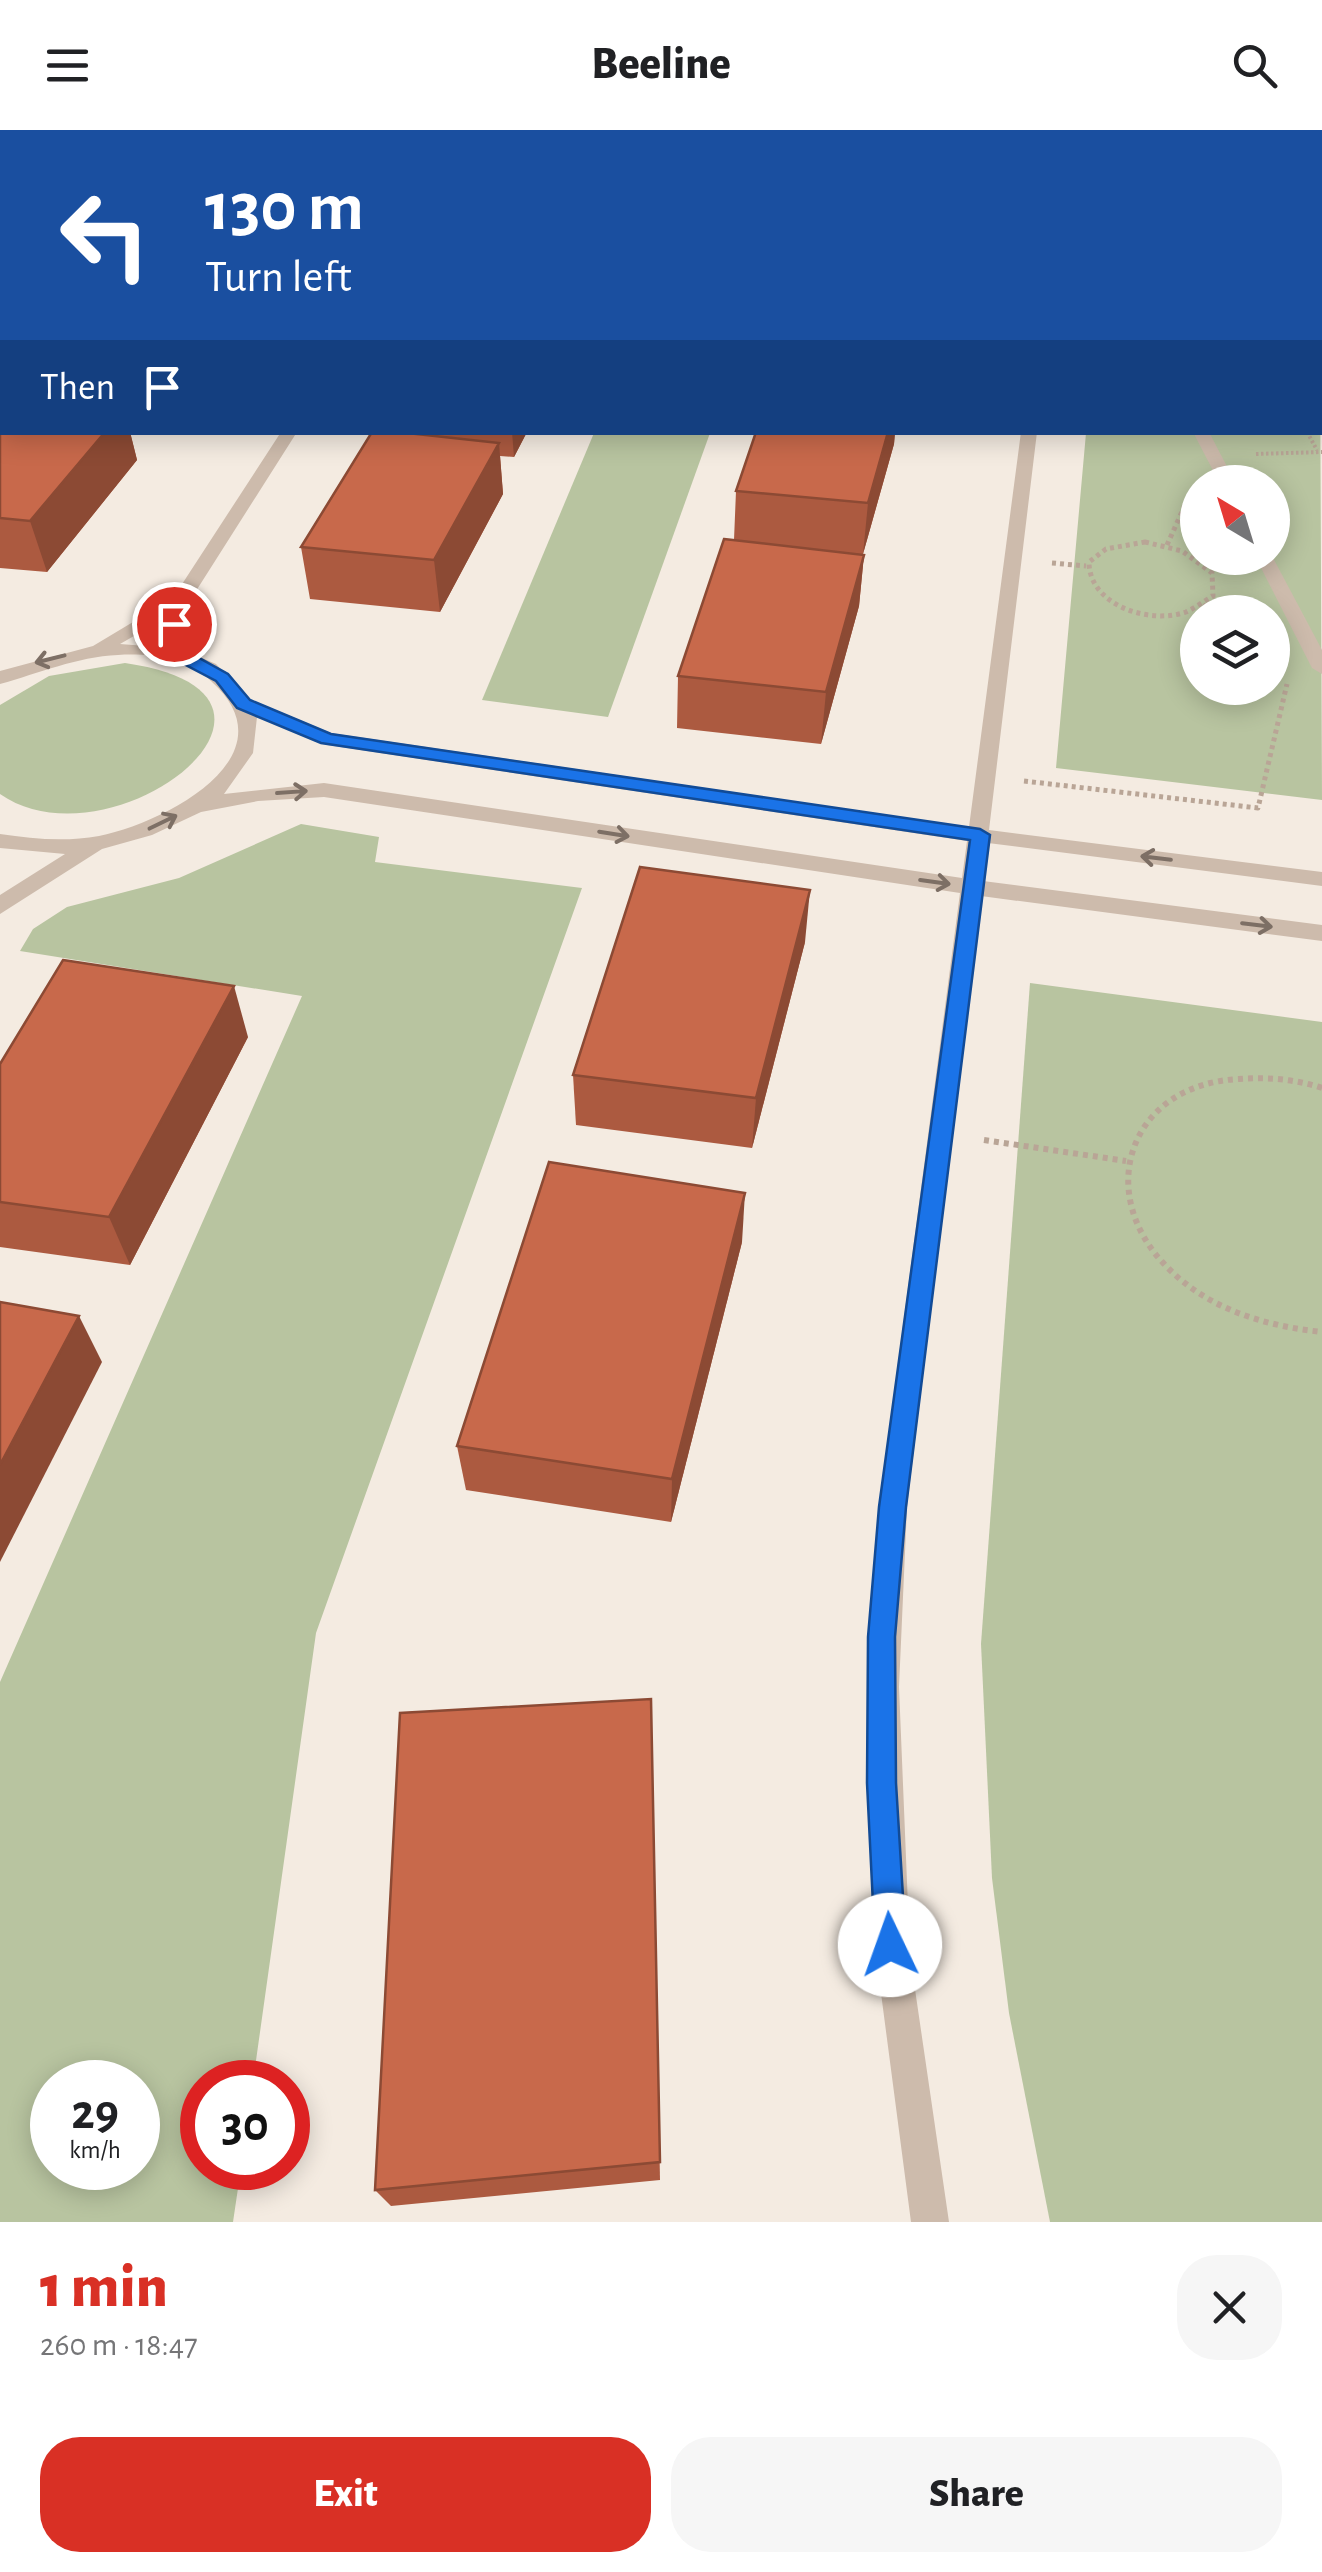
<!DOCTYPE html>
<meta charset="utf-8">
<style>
:root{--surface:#fff;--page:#f6f6f6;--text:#202124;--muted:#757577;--accent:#d93025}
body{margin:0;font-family:"Alegreya Sans",sans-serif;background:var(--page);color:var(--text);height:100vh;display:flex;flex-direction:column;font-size:38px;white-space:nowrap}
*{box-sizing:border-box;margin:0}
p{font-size:32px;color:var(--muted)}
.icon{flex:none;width:55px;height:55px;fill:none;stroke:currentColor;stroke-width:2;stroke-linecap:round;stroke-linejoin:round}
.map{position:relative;height:2092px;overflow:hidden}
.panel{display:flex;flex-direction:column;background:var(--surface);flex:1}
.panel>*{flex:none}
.top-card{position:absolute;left:0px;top:0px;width:1322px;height:305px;box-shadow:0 5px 25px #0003;background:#1a4fa0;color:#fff;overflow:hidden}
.needle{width:65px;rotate:322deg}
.tools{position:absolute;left:1180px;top:335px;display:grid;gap:20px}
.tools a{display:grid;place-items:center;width:110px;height:110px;border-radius:50%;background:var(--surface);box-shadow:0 5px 25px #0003;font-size:50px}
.speed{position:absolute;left:30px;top:1930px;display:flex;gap:20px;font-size:50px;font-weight:700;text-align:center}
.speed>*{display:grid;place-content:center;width:130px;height:130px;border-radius:50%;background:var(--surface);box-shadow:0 5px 25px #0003;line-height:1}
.speed small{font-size:25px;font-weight:400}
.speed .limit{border:15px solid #d22;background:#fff;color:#111}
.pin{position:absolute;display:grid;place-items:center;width:85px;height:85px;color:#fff;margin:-42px;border:5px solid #fff;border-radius:50%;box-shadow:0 2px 10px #0007}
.me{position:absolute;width:110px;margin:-55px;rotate:357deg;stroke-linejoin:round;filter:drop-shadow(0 0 8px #0008)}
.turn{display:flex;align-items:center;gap:35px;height:210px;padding:0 40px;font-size:45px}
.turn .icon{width:130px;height:130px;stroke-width:2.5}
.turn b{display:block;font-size:70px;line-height:85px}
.then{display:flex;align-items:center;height:95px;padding:0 40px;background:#0003;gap:20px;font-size:38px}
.round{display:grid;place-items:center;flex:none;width:105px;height:105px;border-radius:40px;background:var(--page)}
.overview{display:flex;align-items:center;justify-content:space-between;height:170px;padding:0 40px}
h1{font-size:60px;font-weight:800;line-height:75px;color:var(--accent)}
.action{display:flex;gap:20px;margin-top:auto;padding:20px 40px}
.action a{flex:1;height:115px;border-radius:40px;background:var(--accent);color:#fff;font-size:40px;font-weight:800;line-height:115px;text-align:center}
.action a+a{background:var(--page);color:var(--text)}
header{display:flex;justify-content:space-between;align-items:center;height:130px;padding:0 40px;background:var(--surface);font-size:45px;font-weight:800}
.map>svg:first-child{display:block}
.green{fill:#b8c4a0;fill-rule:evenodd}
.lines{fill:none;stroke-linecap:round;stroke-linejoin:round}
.path-far2{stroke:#b9a596;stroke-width:4;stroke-dasharray:2.5 2.5;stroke-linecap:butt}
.path-far1{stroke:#b9a596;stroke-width:5;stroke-dasharray:4 4;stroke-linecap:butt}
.path{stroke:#b9a596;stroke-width:6;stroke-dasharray:5 5;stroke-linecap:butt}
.minor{fill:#cdbbac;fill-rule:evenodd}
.wall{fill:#ac5a40}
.shaded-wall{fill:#8c4a34}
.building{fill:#c8694b;stroke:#8c4a34;stroke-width:2.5}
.oneway{stroke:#7d6f65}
.route{fill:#1a73e8;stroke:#114b97;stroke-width:2.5}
</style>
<header><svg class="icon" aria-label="menu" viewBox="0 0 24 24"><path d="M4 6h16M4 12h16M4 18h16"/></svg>Beeline<svg class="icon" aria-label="search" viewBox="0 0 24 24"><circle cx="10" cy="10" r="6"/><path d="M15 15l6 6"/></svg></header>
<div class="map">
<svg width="1322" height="2092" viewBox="0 0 1322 2092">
<rect width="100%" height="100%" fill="#f4ebe1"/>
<g class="green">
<path d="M1320 221 1322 670 1056 638 1086 303 1320 302ZM1198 352H1272V428H1198ZM1198 482H1272V558H1198Z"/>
<path d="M594 303H710L608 587 482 570Z"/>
<path d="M125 533C341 564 112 742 0 664V575L49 546Z"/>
<path d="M301 694 379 707 375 732 582 758 316 1503 253 1952H202V2038H241L233 2092H0V1552L302 866 20 821 33 799 67 777 179 748ZM138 1952V2038H52V1952Z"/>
<path d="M1030 853 1322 892V2092H1050L1009 1883 992 1748 981 1514Z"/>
</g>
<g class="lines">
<g class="path-far2">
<path d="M1307 302 1317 320"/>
<path d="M1256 324 1322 322"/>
</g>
<g class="path-far1">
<path d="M1145 412 1182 421 1212 443 1213 466C1204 471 1195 478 1186 482 1149 495 1089 475 1089 432L1106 419Z"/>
<path d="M1167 415 1189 366"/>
<path d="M1052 433 1086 436"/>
<path d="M1203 475 1219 482"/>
<path d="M1024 651 1258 678 1287 554"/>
</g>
<g class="path">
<path d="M1322 958C1295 949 1267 947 1239 949 1129 954 1092 1064 1169 1139 1210 1180 1266 1196 1322 1202"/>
<path d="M984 1010 1126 1031"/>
</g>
<g class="minor">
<rect x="1058" y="0" width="12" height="2"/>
<path d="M1320 22 1322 23V31L1320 30Z"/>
<rect x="1320" y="41" width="2" height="8"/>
<rect x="1320" y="190" width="2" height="10"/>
<path d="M281 302H297L189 472 185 502 195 525 216 534 249 569 331 603 969 697 1021 302H1037L989 700 1322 742V756L988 713 983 751 1322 795V811L981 766 907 1377 899 1557 910 1825 949 2092H911L876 1825 868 1557 879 1377 960 763 324 667 258 671 201 682 152 705 102 719 0 784V765L65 724 0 718V704C33 709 66 712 99 706 164 693 295 626 211 551 187 528 151 523 118 525 76 527 40 543 0 554V541L93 516 173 468ZM167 487 172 518 120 514ZM257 587 327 615 967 711 962 748 324 653 224 664 253 623Z"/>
<path d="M1193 302H1209L1235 352H1219Z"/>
<path d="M1272 426 1322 520V544L1312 538 1256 428Z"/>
</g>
</g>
<g class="wall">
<path d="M288 0H386L384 2H288Z"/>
<path d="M570 0H682L681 2H570Z"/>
<path d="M1237 0H1266L1265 2 1237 1Z"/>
<path d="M1293 0H1322V4L1320 8V2H1293Z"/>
<path d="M0 272 2 302H130L137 330 47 442 0 438Z"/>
<path d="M372 302H527L514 327 500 326 503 364 440 482 310 469 301 417Z"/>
<path d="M756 302H895L894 314 863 424 864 425 859 476 821 614 677 598 678 546 734 410 736 361Z"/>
<path d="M805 812 752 1018 576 995 573 945Z"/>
<path d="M248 907 130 1135 0 1117V934Z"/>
<path d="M742 1112 671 1392 466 1360 457 1316Z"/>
<path d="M651 1569 660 2050 391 2076 375 2060Z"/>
</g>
<g class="shaded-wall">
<path d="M665 0H682L681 2H665Z"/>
<path d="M1322 127V144L1320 146V129Z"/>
<path d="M105 302H130L137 330 47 442 30 391Z"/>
<path d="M512 302H527L514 327Z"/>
<path d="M888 302H895L894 314 863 424 868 373Z"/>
<path d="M499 313 503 364 440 482 434 430Z"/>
<path d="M864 425 859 476 821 614 826 562Z"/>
<path d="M810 760 805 812 752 1018 756 968Z"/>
<path d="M234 856 248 907 130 1135 109 1087Z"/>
<path d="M745 1063 742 1112 671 1392 672 1349Z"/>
<path d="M79 1186 102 1232 0 1432V1335Z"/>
</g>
<g class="building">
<path d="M860 0H962V2H859Z"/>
<path d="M1320 108H1322V127L1320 129Z"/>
<path d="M2 269V302H105L30 391 0 388V272Z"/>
<path d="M372 302H398L499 313 434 430 301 417Z"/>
<path d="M756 302H888L868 373 736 361Z"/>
<path d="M724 409 864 425 826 562 678 546Z"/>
<path d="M640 737 810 760 756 968 573 945Z"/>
<path d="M63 830 234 856 109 1087 0 1072V934Z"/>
<path d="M549 1032 745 1063 672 1349 457 1316Z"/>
<path d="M0 1172 79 1186 0 1335Z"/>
<path d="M651 1569 660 2032 375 2060 400 1583Z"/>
</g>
<defs><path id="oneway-shaft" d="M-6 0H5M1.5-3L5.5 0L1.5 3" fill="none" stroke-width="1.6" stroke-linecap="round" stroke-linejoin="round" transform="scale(2.5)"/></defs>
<g class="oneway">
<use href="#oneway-shaft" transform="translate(50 529) rotate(166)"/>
<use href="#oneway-shaft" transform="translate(292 662) rotate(-4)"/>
<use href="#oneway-shaft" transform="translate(163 692) rotate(-26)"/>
<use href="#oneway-shaft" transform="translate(614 704) rotate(9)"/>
<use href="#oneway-shaft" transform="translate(1156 728) rotate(-173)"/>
<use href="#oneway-shaft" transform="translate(935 752) rotate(8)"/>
<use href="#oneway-shaft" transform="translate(1257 795) rotate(7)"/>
</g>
<path class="route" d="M168 490H180L194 525 228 544 250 570 331 604 980 699 990 705 906 1377 895 1507 896 1653 906 1815 901 1826 890 1830 880 1826 875 1815 867 1653 868 1507 879 1377 970 710 321 613 237 578 216 551 182 533 167 511Z"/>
</svg>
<div class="tools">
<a><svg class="needle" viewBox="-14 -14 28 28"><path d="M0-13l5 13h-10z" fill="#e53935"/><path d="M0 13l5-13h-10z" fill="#757577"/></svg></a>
<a><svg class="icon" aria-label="layers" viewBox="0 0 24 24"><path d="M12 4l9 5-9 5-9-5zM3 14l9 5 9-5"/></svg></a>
</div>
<div class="speed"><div>29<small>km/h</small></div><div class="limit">30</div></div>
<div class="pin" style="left:174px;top:494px;background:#d93025"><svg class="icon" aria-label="arrive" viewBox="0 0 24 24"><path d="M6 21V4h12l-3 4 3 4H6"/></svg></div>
<svg class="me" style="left:890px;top:1815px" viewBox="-20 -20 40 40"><circle r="19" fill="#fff"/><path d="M0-13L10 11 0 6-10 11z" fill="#1a73e8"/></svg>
<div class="top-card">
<div class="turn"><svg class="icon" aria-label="left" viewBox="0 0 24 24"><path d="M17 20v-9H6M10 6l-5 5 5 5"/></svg><div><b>130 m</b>Turn left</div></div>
<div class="then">Then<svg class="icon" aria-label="arrive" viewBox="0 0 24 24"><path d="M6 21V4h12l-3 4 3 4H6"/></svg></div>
</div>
</div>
<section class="panel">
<div class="overview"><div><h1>1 min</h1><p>260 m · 18:47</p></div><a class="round"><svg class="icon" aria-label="close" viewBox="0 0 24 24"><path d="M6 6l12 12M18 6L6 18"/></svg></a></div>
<div class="action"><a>Exit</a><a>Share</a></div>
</section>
